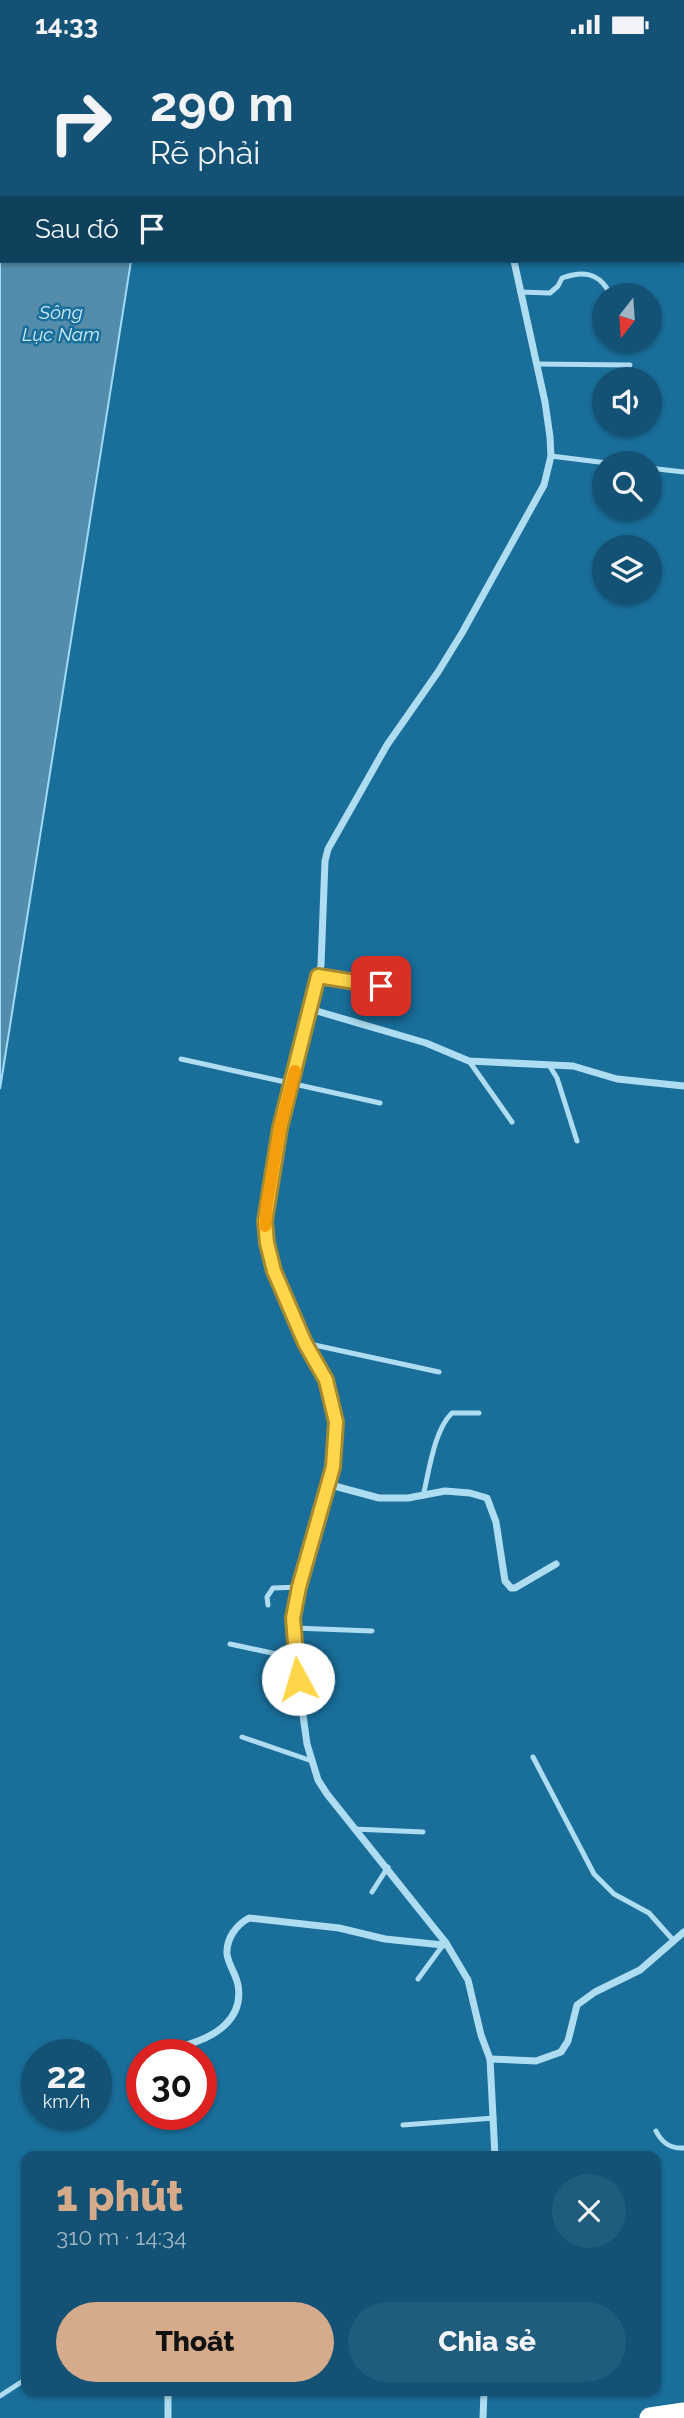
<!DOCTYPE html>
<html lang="vi">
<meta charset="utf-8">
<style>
:root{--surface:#135274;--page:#205c7c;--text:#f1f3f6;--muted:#9db6c5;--accent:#d6ab8b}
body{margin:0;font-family:Raleway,sans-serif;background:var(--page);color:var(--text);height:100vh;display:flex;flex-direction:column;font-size:26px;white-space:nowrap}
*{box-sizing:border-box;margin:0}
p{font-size:23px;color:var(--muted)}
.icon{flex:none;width:38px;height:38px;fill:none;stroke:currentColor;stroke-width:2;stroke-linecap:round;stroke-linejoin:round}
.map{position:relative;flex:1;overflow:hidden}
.sheet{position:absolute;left:21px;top:2102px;width:640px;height:245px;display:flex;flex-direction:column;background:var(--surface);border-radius:14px;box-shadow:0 2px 5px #0004}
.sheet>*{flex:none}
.banner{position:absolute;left:0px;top:0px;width:684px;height:214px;box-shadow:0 2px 5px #0004;background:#135274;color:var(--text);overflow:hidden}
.needle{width:46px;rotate:197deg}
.buttons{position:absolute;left:592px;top:234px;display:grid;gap:14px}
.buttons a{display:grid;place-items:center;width:70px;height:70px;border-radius:50%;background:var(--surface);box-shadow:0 2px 5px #0004;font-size:35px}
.speed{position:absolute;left:21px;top:1990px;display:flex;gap:14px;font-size:35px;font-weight:700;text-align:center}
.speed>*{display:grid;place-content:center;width:91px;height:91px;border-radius:50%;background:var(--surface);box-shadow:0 2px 5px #0004;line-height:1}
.speed small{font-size:18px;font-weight:400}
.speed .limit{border:10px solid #d22;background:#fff;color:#111}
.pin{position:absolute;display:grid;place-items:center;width:60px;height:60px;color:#fff;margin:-30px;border-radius:14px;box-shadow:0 4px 10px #0006}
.me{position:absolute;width:77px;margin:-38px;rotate:354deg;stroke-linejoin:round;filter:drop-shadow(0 0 5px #0008)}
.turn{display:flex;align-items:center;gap:24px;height:147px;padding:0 35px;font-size:32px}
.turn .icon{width:91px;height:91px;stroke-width:2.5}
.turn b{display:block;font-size:49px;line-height:60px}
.then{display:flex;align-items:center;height:66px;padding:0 35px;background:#0003;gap:14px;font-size:26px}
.round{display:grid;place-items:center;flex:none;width:74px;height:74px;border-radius:37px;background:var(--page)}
.summary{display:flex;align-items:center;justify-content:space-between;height:119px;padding:0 35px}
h1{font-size:42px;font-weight:800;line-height:52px;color:var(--accent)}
.action{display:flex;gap:14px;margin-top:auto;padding:14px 35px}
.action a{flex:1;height:80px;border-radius:42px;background:var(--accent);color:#111;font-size:28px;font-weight:800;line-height:80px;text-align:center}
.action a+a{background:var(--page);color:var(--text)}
.status{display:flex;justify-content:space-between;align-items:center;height:49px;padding:0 35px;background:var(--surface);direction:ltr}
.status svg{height:19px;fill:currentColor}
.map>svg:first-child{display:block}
.water{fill:#538dab;stroke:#a1daf4;stroke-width:2}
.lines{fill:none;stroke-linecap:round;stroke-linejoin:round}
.lane{stroke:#aedcf1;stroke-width:5}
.street{stroke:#aedcf1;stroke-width:7}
.highway{stroke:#fff;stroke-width:21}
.route-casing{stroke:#a68a30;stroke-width:18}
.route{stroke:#ffd54a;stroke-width:12}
.slow{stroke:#f59e0b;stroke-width:12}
.labels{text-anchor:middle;stroke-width:5;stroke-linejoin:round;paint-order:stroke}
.water-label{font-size:19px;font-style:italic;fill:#ccecfa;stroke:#196e9a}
</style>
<div class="status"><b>14:33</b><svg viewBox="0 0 49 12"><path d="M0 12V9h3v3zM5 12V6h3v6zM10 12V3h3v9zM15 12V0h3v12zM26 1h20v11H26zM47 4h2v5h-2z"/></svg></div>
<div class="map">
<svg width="684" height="2369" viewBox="0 0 684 2369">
<rect width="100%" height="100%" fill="#196e9a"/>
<path class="water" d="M0 0H150L2 2V212H131L0 1040Z"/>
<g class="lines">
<g class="lane">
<path d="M652 2 654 0"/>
<path d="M520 243 550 244 558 237 562 229C582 222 597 223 608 241"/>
<path d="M537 315 630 316"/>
<path d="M551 407 615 415"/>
<path d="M649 419 684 423"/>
<path d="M318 927 402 941"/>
<path d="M181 1010 380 1054"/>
<path d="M469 1012 512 1073"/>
<path d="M549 1016 557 1029 577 1092"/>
<path d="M305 1294 439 1323"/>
<path d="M423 1447C429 1423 434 1381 452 1364H479"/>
<path d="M268 1556 267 1548 273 1539 300 1538"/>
<path d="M294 1579 372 1582"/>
<path d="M230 1595 295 1609"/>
<path d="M242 1688 312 1712"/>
<path d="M533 1708 594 1825 614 1845 649 1864 674 1892"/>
<path d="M354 1780 423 1783"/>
<path d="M372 1843 388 1818"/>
<path d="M418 1930 443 1896"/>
<path d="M403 2076 494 2069"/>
<path d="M656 2082C662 2094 670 2100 684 2099"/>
<path d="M0 2347 26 2330"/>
</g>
<g class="street">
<path d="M512 0V2"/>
<path d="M682 173H684"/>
<path d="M310 960 426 994 469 1012 573 1017 617 1030 684 1037"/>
<path d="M327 1435 379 1449H408L445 1442 470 1444 487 1449 496 1473 505 1532 511 1539H515L556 1515"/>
<path d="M186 1996C215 1988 244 1970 238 1936 236 1925 228 1915 227 1905 226 1890 236 1876 249 1869L339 1879 385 1890 443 1896 446 1894"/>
<path d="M490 2010 536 2012 561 2003 568 1992 577 1956 595 1943 640 1921 684 1883"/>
<path d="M495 2107 490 2010 481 1986 468 1931 446 1894 327 1745 318 1731 307 1695 295 1609 293 1569 312 1489 333 1418 336 1373 326 1331 305 1294 274 1222 267 1194 265 1172 280 1078 321 916 325 812 328 800 387 696 438 623 462 584 544 436 551 407 550 388 545 353 514 212"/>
<path d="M168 2369V2342"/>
<path d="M483 2369 484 2342"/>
</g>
<path class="highway" d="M650 2369 684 2364"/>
</g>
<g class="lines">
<defs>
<path id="route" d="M298 1630 293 1569 299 1538 333 1418 336 1373 326 1331 305 1294 274 1222 267 1194 265 1172 280 1079 318 927 381 937"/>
</defs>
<use href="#route" class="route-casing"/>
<use href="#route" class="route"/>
<path class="slow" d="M265 1177 267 1155 280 1079 295 1022"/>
</g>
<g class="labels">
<g class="water-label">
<text x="61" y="270">Sông<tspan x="61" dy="22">Lục Nam</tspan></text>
</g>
</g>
</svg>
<div class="buttons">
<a><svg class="needle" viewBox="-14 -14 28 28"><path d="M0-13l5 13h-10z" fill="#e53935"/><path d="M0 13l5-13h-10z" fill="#9db6c5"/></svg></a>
<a><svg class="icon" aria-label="sound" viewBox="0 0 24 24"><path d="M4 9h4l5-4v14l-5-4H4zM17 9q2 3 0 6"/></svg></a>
<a><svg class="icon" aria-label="search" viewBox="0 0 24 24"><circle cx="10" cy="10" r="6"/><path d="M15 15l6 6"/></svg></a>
<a><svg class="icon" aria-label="layers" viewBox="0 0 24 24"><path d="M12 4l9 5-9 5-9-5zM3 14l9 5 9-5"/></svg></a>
</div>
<div class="speed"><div>22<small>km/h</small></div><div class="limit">30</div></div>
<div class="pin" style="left:381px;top:937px;background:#d93025"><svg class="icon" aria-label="arrive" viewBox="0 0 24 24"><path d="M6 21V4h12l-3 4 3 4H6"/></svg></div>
<svg class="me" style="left:298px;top:1630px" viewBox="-20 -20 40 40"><circle r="19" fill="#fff"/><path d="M0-13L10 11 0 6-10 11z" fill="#ffd54a"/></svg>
<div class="banner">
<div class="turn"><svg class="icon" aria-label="right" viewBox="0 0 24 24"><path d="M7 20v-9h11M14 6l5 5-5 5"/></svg><div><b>290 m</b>Rẽ phải</div></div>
<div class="then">Sau đó<svg class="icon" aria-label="arrive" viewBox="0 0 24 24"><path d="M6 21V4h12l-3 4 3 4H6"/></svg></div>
</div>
<section class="sheet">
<div class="summary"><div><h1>1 phút</h1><p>310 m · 14:34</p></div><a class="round"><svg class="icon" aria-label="close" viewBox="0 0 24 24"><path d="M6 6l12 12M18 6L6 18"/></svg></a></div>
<div class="action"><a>Thoát</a><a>Chia sẻ</a></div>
</section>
</div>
